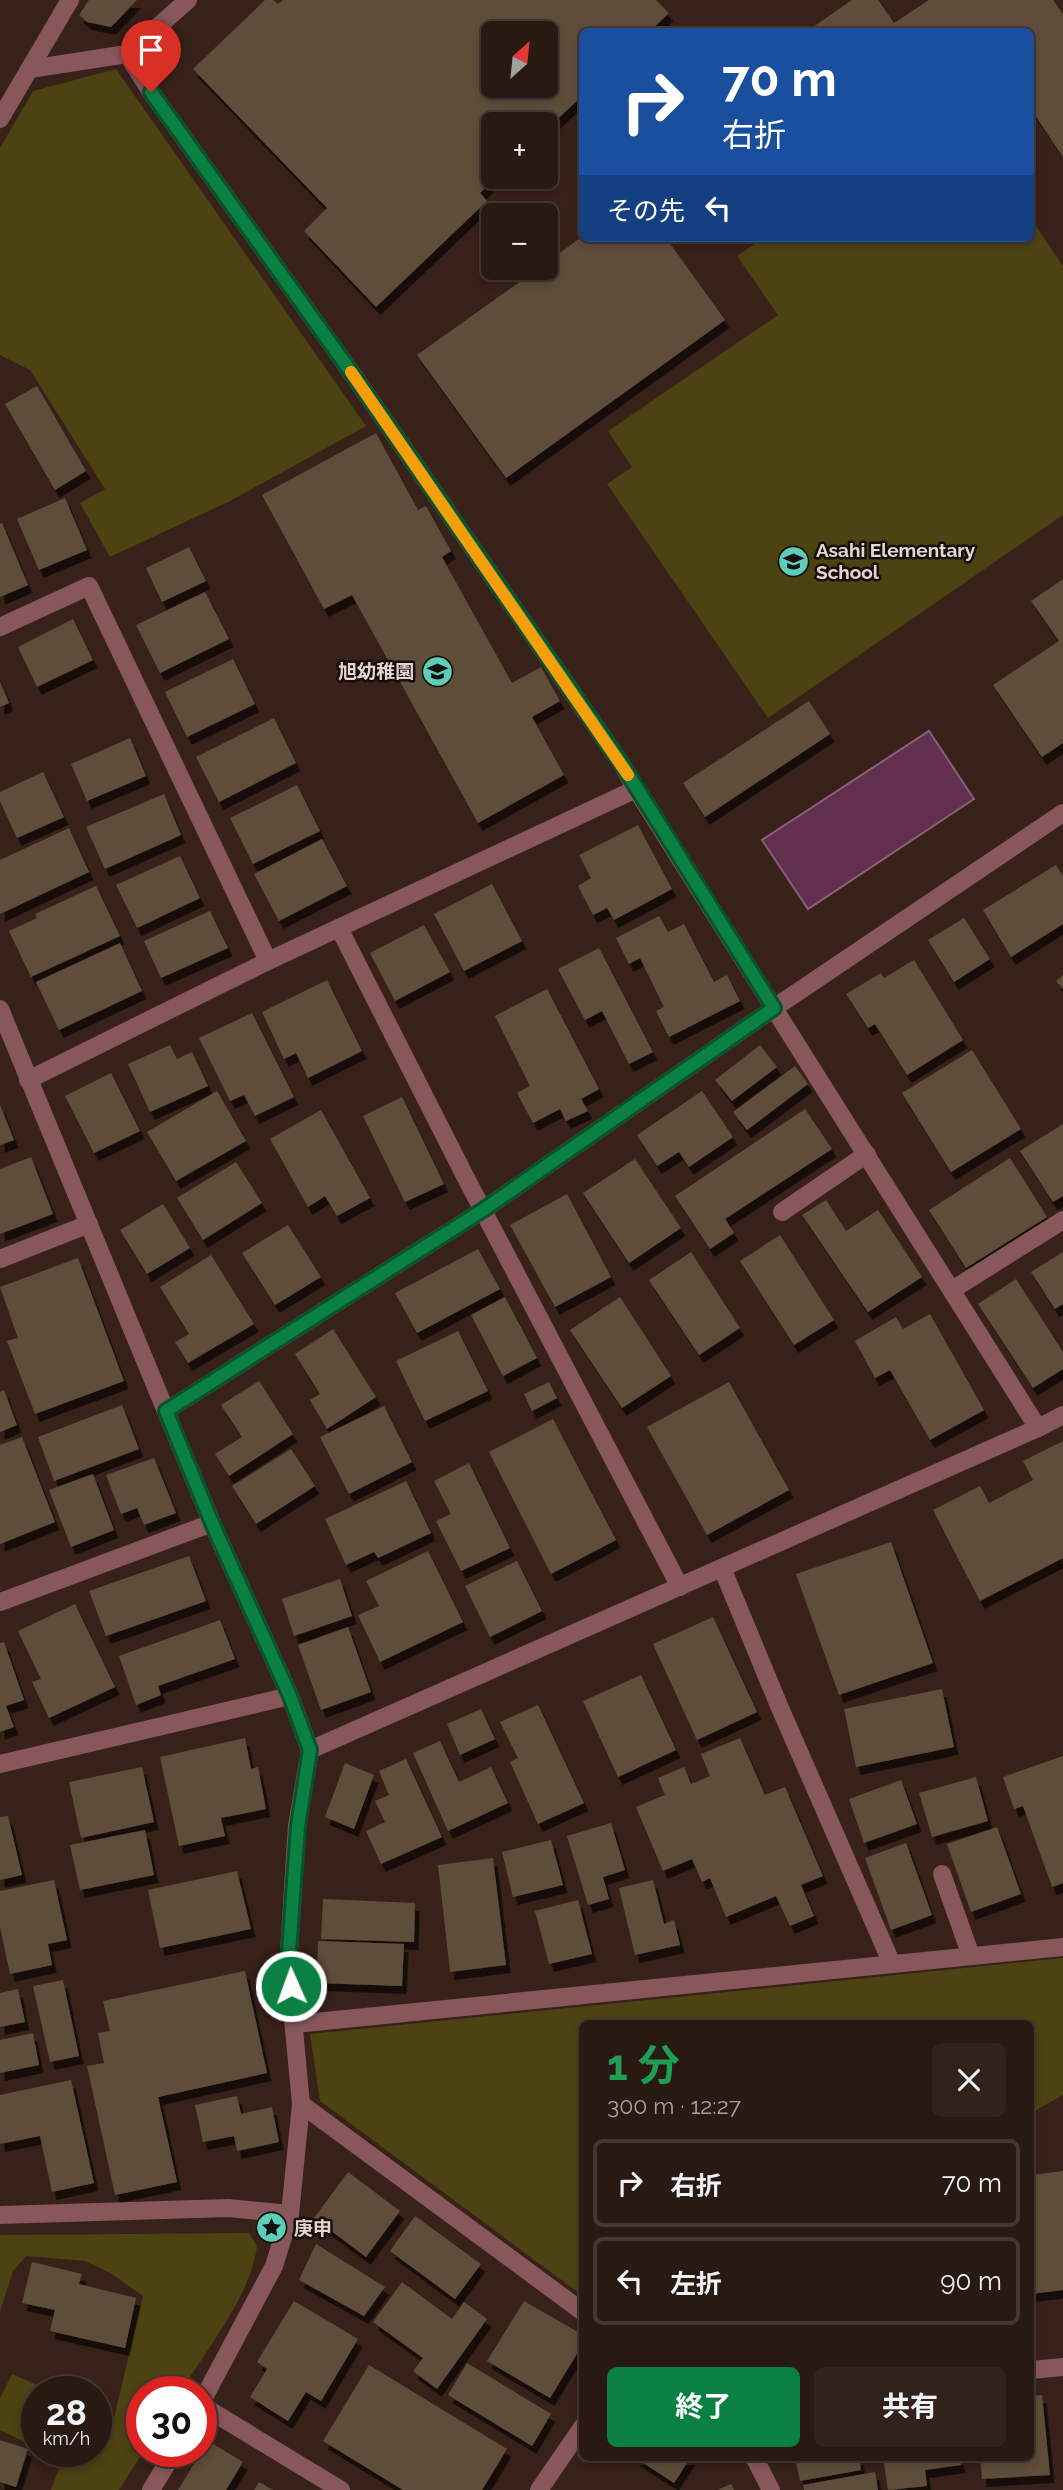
<!DOCTYPE html>
<html lang="ja">
<meta charset="utf-8">
<style>
:root{--surface:#291913;--page:#31221c;--text:#f1f3f6;--muted:#a5a0a0;--line:#453833;--accent:#0b8043}
body{margin:0;font-family:Raleway,"Noto Sans JP",sans-serif;background:var(--page);color:var(--text);height:100vh;display:flex;flex-direction:column;font-size:26px;white-space:nowrap}
*{box-sizing:border-box;margin:0}
p{font-size:23px;color:var(--muted)}
.icon{flex:none;width:38px;height:38px;fill:none;stroke:currentColor;stroke-width:2;stroke-linecap:round;stroke-linejoin:round}
.map{position:relative;flex:1;overflow:hidden}
.drawer{position:absolute;left:579px;top:2020px;width:455px;height:441px;display:flex;flex-direction:column;background:var(--surface);border-radius:10px;box-shadow:0 4px 10px #0003,0 0 0 2px var(--line)}
.drawer>*{flex:none}
.guide{position:absolute;left:579px;top:28px;width:455px;height:214px;border-radius:10px;box-shadow:0 4px 10px #0003,0 0 0 2px var(--line);background:#1a4fa0;color:#fff;overflow:hidden}
.needle{width:46px;rotate:27deg}
.controls{position:absolute;left:481px;top:21px;display:grid;gap:14px}
.controls a{display:grid;place-items:center;width:77px;height:77px;border-radius:10px;background:var(--surface);box-shadow:0 4px 10px #0003,0 0 0 2px var(--line);font-size:35px}
.speed{position:absolute;left:21px;top:2376px;display:flex;gap:14px;font-size:35px;font-weight:700;text-align:center}
.speed>*{display:grid;place-content:center;width:91px;height:91px;border-radius:50%;background:var(--surface);box-shadow:0 4px 10px #0003,0 0 0 2px var(--line);line-height:1}
.speed small{font-size:18px;font-weight:400}
.speed .limit{border:10px solid #d22;background:#fff;color:#111}
.pin{position:absolute;display:grid;place-items:center;width:60px;height:60px;color:#fff;margin:-72px -30px;border-radius:50% 50% 50% 0;rotate:-45deg;box-shadow:0 0 7px #0007}
.pin .icon{rotate:45deg}
.me{position:absolute;width:77px;margin:-38px;rotate:358deg;stroke-linejoin:round;filter:drop-shadow(0 0 5px #0008)}
.turn{display:flex;align-items:center;gap:24px;height:147px;padding:0 28px;font-size:32px}
.turn .icon{width:91px;height:91px;stroke-width:2.5}
.turn b{display:block;font-size:49px;line-height:60px}
.then{display:flex;align-items:center;height:66px;padding:0 28px;background:#0003;gap:14px;font-size:26px}
.round{display:grid;place-items:center;flex:none;width:74px;height:74px;border-radius:10px;background:var(--page)}
.headline{display:flex;align-items:center;justify-content:space-between;height:119px;padding:0 28px}
h1{font-size:42px;font-weight:700;line-height:52px;color:#1e9e55}
.action{display:flex;gap:14px;margin-top:auto;padding:14px 28px}
.action a{flex:1;height:80px;border-radius:10px;background:var(--accent);color:#fff;font-size:28px;font-weight:700;line-height:80px;text-align:center}
.action a+a{background:var(--page);color:var(--text)}
ul{padding:0;list-style:none}
li{display:flex;align-items:center;gap:21px;height:88px;margin:0 14px 10px;padding:0 14px;border:4px solid var(--line);border-radius:10px}
li div{flex:1}
li b{display:block;font-size:26px}
li em{font-style:normal}
.map>svg:first-child{display:block}
.green{fill:#4d4212}
.water{fill:#622f4e;stroke:#896175;stroke-width:2}
.building{fill:#5f4e3b;fill-rule:evenodd;filter:url(#shadow)}
.lines{fill:none;stroke-linecap:round;stroke-linejoin:round}
.service{stroke:#88575c;stroke-width:18}
.minor{stroke:#88575c;stroke-width:18}
.route-casing{stroke:#07532c;stroke-width:18}
.route{stroke:#0b8043;stroke-width:12}
.slow{stroke:#f59e0b;stroke-width:12}
.labels{text-anchor:middle;stroke-width:5;stroke-linejoin:round;paint-order:stroke}
.poi-label{font-size:19px;font-weight:bold;fill:#e4d5d0;stroke:#170d0a;text-anchor:start}
</style>
<div class="map">
<svg width="1063" height="2490" viewBox="0 0 1063 2490">
<defs>
<filter id="shadow"><feDropShadow dx="4.5" dy="8" stdDeviation="0" flood-color="#0009"/></filter>
</defs>
<rect width="100%" height="100%" fill="#372119"/>
<g class="green">
<path d="M116 69 366 426 230 501 110 557 80 503 105 489 30 370 0 355V148L33 91Z"/>
<path d="M1031 219 1063 266V515L768 718 607 484 632 467 608 431 778 315 737 256 763 238H1031Z"/>
<path d="M1063 1958V2095L1031 2113V2023H583V2296L320 2101 310 2034Z"/>
<path d="M249 2233 257 2246C252 2293 206 2351 180 2392H142L143 2452 119 2490H51L62 2461 43 2452H96V2410L114 2418 143 2296 112 2274 85 2261 26 2256 13 2271 0 2312V2235Z"/>
<path d="M12 2374 54 2392H37V2448L0 2430V2398Z"/>
</g>
<path class="water" d="M929 731 974 799 808 909 762 840Z"/>
<g class="building">
<path d="M89 0H137L111 27 87 22 79 15Z"/>
<path d="M265 0H273L278 4 283 0H656L669 13 649 32H583V95L546 130V124H494V177H497L480 193 487 201 376 307 304 231 327 208 193 69ZM494 33H546V86H494Z"/>
<path d="M852 0H878L894 23 929 0H1053L1063 14V157L1031 109V32H811L810 29Z"/>
<path d="M583 236V238H666L725 320 506 478 417 355 539 268H546V263Z"/>
<path d="M37 386 86 471 55 490 5 404Z"/>
<path d="M376 433 418 510 426 506 451 551 442 557 512 683 541 667 560 701 532 717 564 775 478 823 352 595 324 609 262 495Z"/>
<path d="M65 498 87 550 39 570 17 519Z"/>
<path d="M2 523 28 585 0 597V524Z"/>
<path d="M189 547 206 581 162 602 146 568Z"/>
<path d="M1063 579V743L1042 757 993 685 1059 641 1031 601Z"/>
<path d="M205 592 229 639 160 673 136 625Z"/>
<path d="M73 619 93 660 37 687 18 647Z"/>
<path d="M233 659 255 704 187 737 165 692Z"/>
<path d="M0 682 9 703 0 707Z"/>
<path d="M809 701 830 734 705 817 683 783Z"/>
<path d="M274 718 296 763 219 802 196 757Z"/>
<path d="M130 738 146 776 87 801 71 764Z"/>
<path d="M43 772 64 817 17 838 0 801V792Z"/>
<path d="M297 785 320 831 253 864 230 818Z"/>
<path d="M164 794 181 835 105 869 86 827Z"/>
<path d="M638 825 672 889 614 920 607 908 593 915 578 886 591 878 579 855Z"/>
<path d="M69 828 89 872 0 914V860Z"/>
<path d="M322 839 347 886 279 921 254 874Z"/>
<path d="M180 856 200 898 137 928 116 885Z"/>
<path d="M1056 865 1063 876V924L1011 957 983 910Z"/>
<path d="M492 884 522 941 464 971 434 914Z"/>
<path d="M96 886 120 936 31 977 9 931 37 918 35 914Z"/>
<path d="M210 911 228 948 161 978 144 941Z"/>
<path d="M659 916 668 932 684 924 714 982 727 975 740 1001 669 1037 656 1011 664 1007 640 958 629 964 616 938Z"/>
<path d="M964 918 990 959 954 982 928 940Z"/>
<path d="M424 925 450 972 395 1001 370 953Z"/>
<path d="M120 943 142 991 59 1030 36 982Z"/>
<path d="M599 948 653 1052 629 1064 602 1011 585 1020 558 969Z"/>
<path d="M914 960 963 1040 907 1075 875 1024 868 1028 846 994 881 973 884 978Z"/>
<path d="M1063 975V989L1056 981Z"/>
<path d="M327 980 362 1051 308 1078 296 1053 284 1059 262 1012Z"/>
<path d="M547 989 599 1089 581 1099 588 1111 566 1121 560 1109 533 1123 517 1093 530 1086 495 1016Z"/>
<path d="M252 1013 294 1097 255 1116 244 1095 230 1101 199 1038Z"/>
<path d="M170 1045 177 1059 192 1052 208 1086 150 1112 128 1064Z"/>
<path d="M760 1045 777 1067 732 1101 715 1080Z"/>
<path d="M972 1050 1021 1129 951 1172 902 1093Z"/>
<path d="M795 1066 808 1084 747 1130 733 1112Z"/>
<path d="M111 1073 140 1131 94 1153 65 1096Z"/>
<path d="M217 1091 246 1141 176 1181 147 1132Z"/>
<path d="M702 1091 733 1137 689 1167 679 1152 657 1166 637 1135Z"/>
<path d="M402 1097 444 1184 405 1202 363 1116Z"/>
<path d="M0 1105 14 1140 0 1145Z"/>
<path d="M805 1109 832 1149 725 1219 734 1233 710 1249 675 1196Z"/>
<path d="M321 1110 370 1198 337 1216 325 1196 308 1207 270 1139Z"/>
<path d="M1063 1124V1196L1053 1202 1020 1151Z"/>
<path d="M31 1157 53 1214 0 1234V1169Z"/>
<path d="M1010 1158 1047 1217 966 1268 929 1210Z"/>
<path d="M635 1159 681 1228 629 1263 583 1193Z"/>
<path d="M236 1162 262 1203 203 1240 177 1198Z"/>
<path d="M567 1194 611 1277 555 1307 510 1225Z"/>
<path d="M826 1200 846 1231 878 1210 922 1277 868 1312 802 1215Z"/>
<path d="M163 1204 190 1248 147 1274 120 1230Z"/>
<path d="M288 1225 321 1277 275 1305 242 1253Z"/>
<path d="M780 1235 834 1320 794 1345 740 1261Z"/>
<path d="M478 1249 500 1289 417 1333 395 1293Z"/>
<path d="M691 1252 740 1328 699 1355 649 1280Z"/>
<path d="M1063 1252V1304L1055 1309 1031 1272Z"/>
<path d="M211 1255 254 1324 188 1363 175 1342 189 1334 160 1287Z"/>
<path d="M78 1258 124 1381 35 1414 7 1341 18 1338 0 1287Z"/>
<path d="M1016 1279 1063 1352V1369L1033 1388 978 1304Z"/>
<path d="M505 1297 537 1358 503 1376 471 1315Z"/>
<path d="M620 1297 671 1376 622 1408 570 1330Z"/>
<path d="M930 1314 984 1410 930 1440 890 1370 875 1378 855 1341 896 1317 903 1329Z"/>
<path d="M333 1329 376 1397 327 1429 310 1400 320 1394 295 1354Z"/>
<path d="M458 1331 488 1391 425 1421 396 1361Z"/>
<path d="M259 1381 293 1434 229 1476 215 1454 242 1437 221 1405Z"/>
<path d="M549 1382 557 1398 532 1411 524 1394Z"/>
<path d="M729 1382 789 1490 707 1535 647 1427Z"/>
<path d="M4 1390 17 1425 0 1432V1392Z"/>
<path d="M122 1405 139 1449 54 1481 38 1437Z"/>
<path d="M384 1406 412 1462 349 1494 320 1437Z"/>
<path d="M553 1419 616 1540 551 1574 489 1452Z"/>
<path d="M22 1437 55 1522 0 1544V1445Z"/>
<path d="M1063 1441V1558L980 1601 933 1510 980 1486 989 1503 1033 1480 1023 1461Z"/>
<path d="M291 1449 315 1486 256 1524 232 1486Z"/>
<path d="M154 1458 176 1513 144 1525 137 1508 121 1514 106 1475Z"/>
<path d="M469 1463 510 1548 461 1571 436 1521 451 1514 434 1481Z"/>
<path d="M93 1474 114 1530 71 1547 49 1490Z"/>
<path d="M406 1481 431 1533 378 1558 374 1552 346 1565 325 1519Z"/>
<path d="M891 1542 933 1663 839 1695 796 1574Z"/>
<path d="M428 1551 463 1622 380 1662 358 1615 379 1606 366 1581Z"/>
<path d="M189 1556 206 1601 106 1636 89 1591Z"/>
<path d="M517 1561 542 1611 490 1637 465 1586Z"/>
<path d="M340 1579 352 1616 294 1636 282 1599Z"/>
<path d="M75 1604 115 1687 49 1718 32 1682 41 1679 18 1631Z"/>
<path d="M713 1617 757 1712 697 1740 653 1644Z"/>
<path d="M220 1620 235 1659 158 1686 161 1695 136 1705 119 1656Z"/>
<path d="M348 1627 371 1692 321 1710 298 1645Z"/>
<path d="M4 1642 24 1700 6 1706 14 1727 0 1732V1643Z"/>
<path d="M641 1675 676 1750 618 1777 583 1701Z"/>
<path d="M942 1689 954 1747 856 1767 844 1709Z"/>
<path d="M538 1705 584 1803 538 1824 510 1762 518 1758 500 1722Z"/>
<path d="M481 1709 495 1739 460 1755 447 1724Z"/>
<path d="M245 1738 251 1769 258 1767 266 1809 221 1818 225 1836 179 1846 160 1757Z"/>
<path d="M740 1738 765 1795 785 1787 823 1876 801 1885 814 1916 790 1926 776 1896 726 1917 710 1878 702 1882 692 1859 663 1871 636 1807 665 1795 658 1778 684 1767 691 1784 710 1776 701 1754Z"/>
<path d="M440 1741 459 1782 491 1767 508 1803 448 1831 413 1753Z"/>
<path d="M1063 1756V1883L1052 1887 1023 1806 1014 1809 1003 1777Z"/>
<path d="M406 1759 442 1837 381 1864 366 1831 385 1822 375 1801 389 1795 379 1771Z"/>
<path d="M345 1763 374 1775 354 1829 325 1817Z"/>
<path d="M142 1767 154 1822 81 1838 69 1782Z"/>
<path d="M976 1777 988 1821 932 1837 919 1793Z"/>
<path d="M901 1780 917 1824 864 1843 849 1799Z"/>
<path d="M8 1816 22 1875 0 1880V1817Z"/>
<path d="M611 1823 625 1870 603 1877 609 1899 588 1905 567 1836Z"/>
<path d="M997 1827 1021 1894 971 1912 947 1844Z"/>
<path d="M145 1830 154 1875 80 1890 70 1845Z"/>
<path d="M551 1840 563 1885 513 1897 502 1852Z"/>
<path d="M906 1843 932 1915 891 1930 865 1858Z"/>
<path d="M493 1858 506 1965 450 1972 438 1865Z"/>
<path d="M237 1871 251 1929 160 1948 148 1890Z"/>
<path d="M54 1880 67 1940 48 1944 52 1965 10 1974 0 1927V1891Z"/>
<path d="M653 1880 664 1924 674 1920 680 1945 635 1955 619 1888Z"/>
<path d="M323 1899 415 1903 414 1942 321 1939Z"/>
<path d="M578 1900 592 1954 549 1964 535 1911Z"/>
<path d="M318 1941 404 1944 402 1986 317 1983Z"/>
<path d="M245 1971 267 2073 158 2097 177 2182 115 2195 87 2066 104 2063 98 2033 110 2031 103 2001Z"/>
<path d="M63 1980 79 2056 50 2062 33 1986Z"/>
<path d="M18 1989 25 2022 0 2027V1993Z"/>
<path d="M33 2033 39 2065 0 2073V2040Z"/>
<path d="M71 2080 94 2183 52 2192 40 2136 0 2144V2095Z"/>
<path d="M237 2096 241 2114 272 2107 279 2142 237 2151 234 2136 203 2142 195 2105Z"/>
<path d="M1063 2171V2290L1031 2294V2175Z"/>
<path d="M348 2172 400 2211 366 2257 314 2218Z"/>
<path d="M415 2216 481 2264 455 2299 390 2251Z"/>
<path d="M316 2244 385 2287 364 2316 299 2280Z"/>
<path d="M32 2262 82 2274 79 2284 136 2298 125 2348 50 2331 55 2310 22 2303Z"/>
<path d="M402 2282 452 2319 464 2302 487 2319 437 2389 413 2371 423 2358 373 2322Z"/>
<path d="M294 2301 358 2339 321 2401 306 2392 288 2421 250 2397 267 2369 257 2362Z"/>
<path d="M524 2301 583 2335V2344L550 2398 487 2361Z"/>
<path d="M467 2363 551 2414 532 2446 448 2395Z"/>
<path d="M369 2365 507 2449 482 2490H403L323 2441Z"/>
<path d="M1042 2395 1050 2475 982 2479 980 2457H1031V2396Z"/>
<path d="M0 2440 28 2449 16 2487 0 2482Z"/>
<path d="M208 2441 243 2462 226 2490H178Z"/>
<path d="M634 2457H691L674 2483Z"/>
<path d="M795 2457H859L861 2470 800 2481Z"/>
<path d="M883 2457H959L961 2465 925 2470 927 2486 888 2490Z"/>
<path d="M875 2472 878 2490H804L803 2485Z"/>
<path d="M259 2482 273 2490H254Z"/>
<path d="M731 2484 734 2490H717Z"/>
</g>
<g class="lines">
<g class="service">
<path d="M127 54 151 92 356 379 623 766 636 789"/>
<path d="M30 69 127 54 188 0"/>
<path d="M0 627 89 586 268 961"/>
<path d="M339 928 466 1178 680 1587"/>
<path d="M782 1212 867 1154"/>
<path d="M0 1259 89 1224"/>
<path d="M952 1290 1063 1220"/>
<path d="M166 1411 483 1210 774 1008 1063 813"/>
<path d="M722 1568 780 1708 892 1964"/>
<path d="M0 1602 212 1523"/>
<path d="M942 1874 971 1956"/>
<path d="M0 2215 228 2208 290 2214"/>
<path d="M201 2405 341 2490"/>
<path d="M539 2490 583 2426"/>
</g>
<g class="minor">
<path d="M0 119 70 0"/>
<path d="M0 1009 212 1523 290 1696 310 1750 297 1826 288 1966 301 2104 290 2214 274 2266 201 2403"/>
<path d="M28 1080 268 961 636 789 1038 1428"/>
<path d="M310 1750 1038 1428 1063 1415"/>
<path d="M0 1764 290 1696"/>
<path d="M295 2024 1063 1947"/>
<path d="M301 2104 583 2312"/>
<path d="M1031 2370 1063 2367"/>
<path d="M754 2457 771 2490"/>
<path d="M151 2490 174 2452"/>
</g>
</g>
<g class="lines">
<defs>
<path id="route" d="M151 92 356 379 623 766 774 1008 483 1210 166 1411 212 1523 290 1696 310 1750 298 1826 288 1966 291 1986"/>
</defs>
<use href="#route" class="route-casing"/>
<use href="#route" class="route"/>
<path class="slow" d="M351 372 628 775"/>
</g>
<defs>
<symbol id="school-disc" viewBox="-11 -11 22 22"><circle r="9.5" fill="#5cceba" stroke="#170d0a"/><path d="M0-5L7-2L0 1L-7-2ZM-4 1L0 2.5L4 1V4Q0 6-4 4Z" fill="#111"/></symbol>
<symbol id="sight-disc" viewBox="-11 -11 22 22"><circle r="9.5" fill="#5cceba" stroke="#170d0a"/><path d="M0-6L1.8-2.2L6-1.7L2.9 1.2L3.7 5.4L0 3.3L-3.7 5.4L-2.9 1.2L-6-1.7L-1.8-2.2Z" fill="#111"/></symbol>
</defs>
<g fill-rule="evenodd">
<use href="#school-disc" x="776" y="544" width="35" height="35"/>
<use href="#school-disc" x="420" y="654" width="35" height="35"/>
<use href="#sight-disc" x="254" y="2210" width="35" height="35"/>
</g>
<g class="labels">
<g class="poi-label">
<text x="816" y="557">Asahi Elementary<tspan x="816" dy="22">School</tspan></text>
<text x="414" y="678" text-anchor="end">旭幼稚園</text>
<text x="294" y="2235">庚申</text>
</g>
</g>
</svg>
<div class="controls">
<a><svg class="needle" viewBox="-14 -14 28 28"><path d="M0-13l5 13h-10z" fill="#e53935"/><path d="M0 13l5-13h-10z" fill="#a5a0a0"/></svg></a>
<a>+</a>
<a>−</a>
</div>
<div class="speed"><div>28<small>km/h</small></div><div class="limit">30</div></div>
<div class="pin" style="left:151px;top:92px;background:#d93025"><svg class="icon" aria-label="arrive" viewBox="0 0 24 24"><path d="M6 21V4h12l-3 4 3 4H6"/></svg></div>
<svg class="me" style="left:291px;top:1986px" viewBox="-20 -20 40 40"><circle r="17" fill="#0b8043" stroke="#fff" stroke-width="3"/><path d="M0-11L8 9 0 5-8 9z" fill="#fff"/></svg>
<div class="guide">
<div class="turn"><svg class="icon" aria-label="right" viewBox="0 0 24 24"><path d="M7 20v-9h11M14 6l5 5-5 5"/></svg><div><b>70 m</b>右折</div></div>
<div class="then">その先<svg class="icon" aria-label="left" viewBox="0 0 24 24"><path d="M17 20v-9H6M10 6l-5 5 5 5"/></svg></div>
</div>
<section class="drawer">
<div class="headline"><div><h1>1 分</h1><p>300 m · 12:27</p></div><a class="round"><svg class="icon" aria-label="close" viewBox="0 0 24 24"><path d="M6 6l12 12M18 6L6 18"/></svg></a></div>
<ul>
<li><svg class="icon" aria-label="right" viewBox="0 0 24 24"><path d="M7 20v-9h11M14 6l5 5-5 5"/></svg><div><b>右折</b></div><em>70 m</em></li>
<li><svg class="icon" aria-label="left" viewBox="0 0 24 24"><path d="M17 20v-9H6M10 6l-5 5 5 5"/></svg><div><b>左折</b></div><em>90 m</em></li>
</ul>
<div class="action"><a>終了</a><a>共有</a></div>
</section>
</div>
